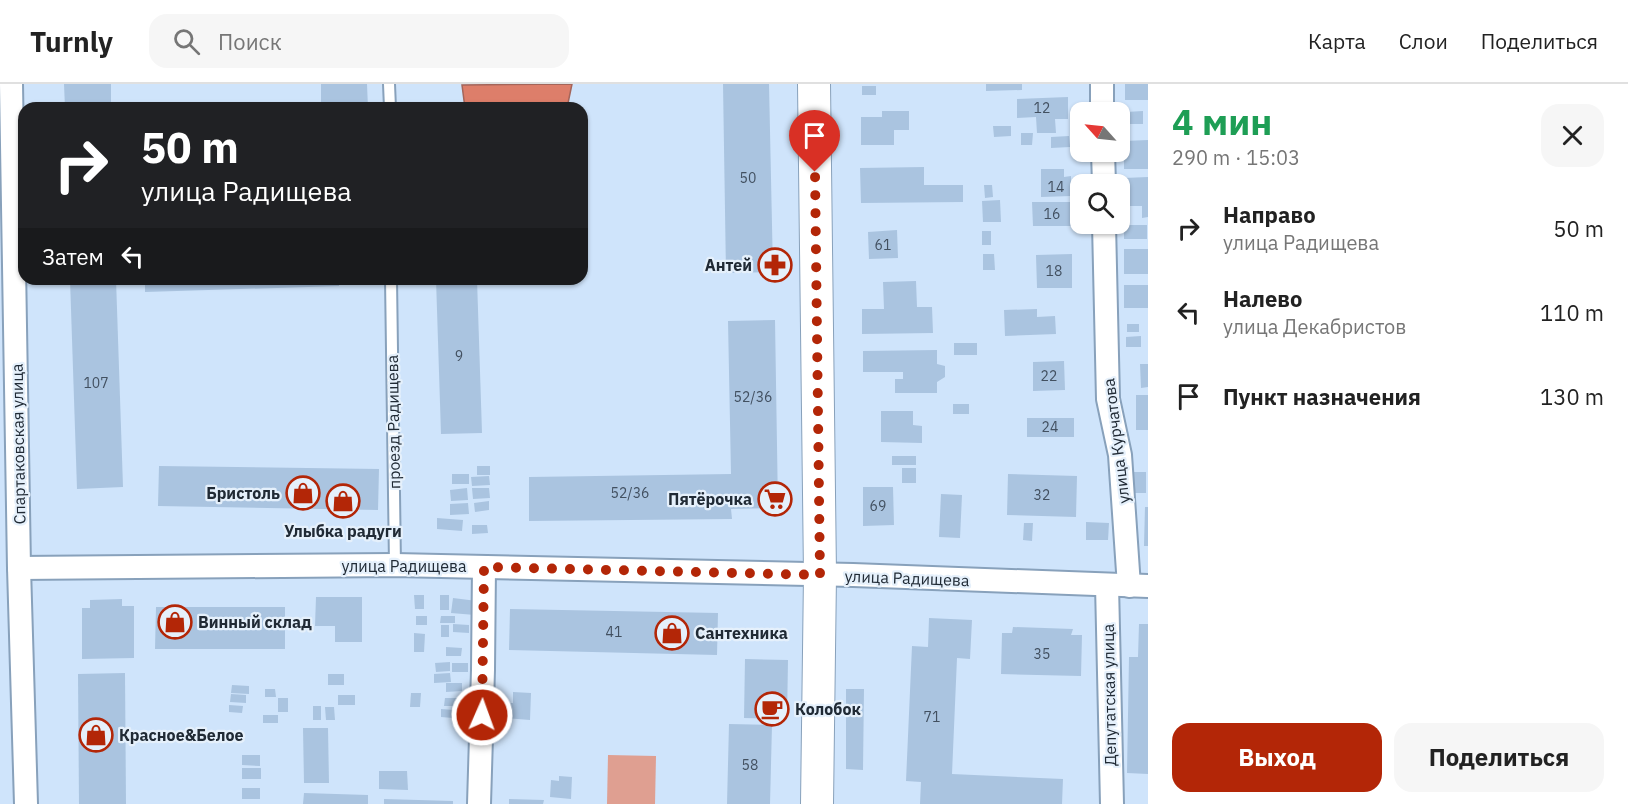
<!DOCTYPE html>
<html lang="ru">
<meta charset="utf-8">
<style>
:root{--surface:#fff;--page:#f6f6f6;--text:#222;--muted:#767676;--line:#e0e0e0;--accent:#b32607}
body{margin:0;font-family:"IBM Plex Sans",sans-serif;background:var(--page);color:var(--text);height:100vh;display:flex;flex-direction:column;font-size:22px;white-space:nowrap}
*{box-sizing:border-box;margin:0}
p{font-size:20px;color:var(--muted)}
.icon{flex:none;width:33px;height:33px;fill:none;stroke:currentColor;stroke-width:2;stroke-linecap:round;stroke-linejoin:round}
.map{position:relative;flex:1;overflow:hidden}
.sheet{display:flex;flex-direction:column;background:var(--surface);width:480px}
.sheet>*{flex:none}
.banner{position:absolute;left:18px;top:18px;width:570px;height:183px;border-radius:18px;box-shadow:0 2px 4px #0004;background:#202124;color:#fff;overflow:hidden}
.needle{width:39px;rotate:297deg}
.buttons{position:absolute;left:1070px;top:18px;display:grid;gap:12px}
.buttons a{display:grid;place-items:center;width:60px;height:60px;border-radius:12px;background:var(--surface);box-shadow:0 2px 4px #0004;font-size:30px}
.pin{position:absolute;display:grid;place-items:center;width:51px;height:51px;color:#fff;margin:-62px -26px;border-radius:50% 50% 50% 0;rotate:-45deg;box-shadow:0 0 6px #0007}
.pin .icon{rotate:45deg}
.me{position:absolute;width:66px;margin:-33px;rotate:2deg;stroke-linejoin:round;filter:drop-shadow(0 0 4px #0008)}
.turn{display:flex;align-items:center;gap:21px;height:126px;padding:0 24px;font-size:27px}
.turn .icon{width:78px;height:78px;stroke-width:2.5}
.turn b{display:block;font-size:42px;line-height:51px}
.then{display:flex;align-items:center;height:57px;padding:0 24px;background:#0003;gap:12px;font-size:22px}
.round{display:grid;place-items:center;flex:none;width:63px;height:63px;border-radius:18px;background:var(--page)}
.headline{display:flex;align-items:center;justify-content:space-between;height:102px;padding:0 24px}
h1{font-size:36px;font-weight:700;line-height:45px;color:#1e9e55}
.action{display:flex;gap:12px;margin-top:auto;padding:12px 24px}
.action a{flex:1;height:69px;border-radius:18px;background:var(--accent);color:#fff;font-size:24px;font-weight:700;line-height:69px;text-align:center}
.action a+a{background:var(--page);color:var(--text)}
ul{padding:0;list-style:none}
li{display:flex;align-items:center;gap:18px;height:84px;padding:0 24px}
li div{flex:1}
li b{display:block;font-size:22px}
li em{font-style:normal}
header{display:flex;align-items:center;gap:36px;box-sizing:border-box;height:84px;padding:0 30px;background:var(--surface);border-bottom:2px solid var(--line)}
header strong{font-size:28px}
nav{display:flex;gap:33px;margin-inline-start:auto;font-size:21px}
.search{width:420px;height:54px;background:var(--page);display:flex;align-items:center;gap:15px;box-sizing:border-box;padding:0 21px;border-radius:18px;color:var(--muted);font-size:22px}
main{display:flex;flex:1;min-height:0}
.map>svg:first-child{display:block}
.green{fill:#df9f91}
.water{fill:#dd7e6a;stroke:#a4655a;stroke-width:1.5}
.building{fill:#aac4e0}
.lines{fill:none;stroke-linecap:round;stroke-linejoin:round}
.lane-casing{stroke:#88a1bb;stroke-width:14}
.street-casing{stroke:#88a1bb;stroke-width:26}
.secondary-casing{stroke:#88a1bb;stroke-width:34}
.lane{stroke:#fff;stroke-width:10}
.street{stroke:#fff;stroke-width:22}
.secondary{stroke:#fff;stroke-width:32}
.route{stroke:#b32607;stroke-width:10;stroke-dasharray:0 18}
.labels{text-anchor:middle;stroke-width:4.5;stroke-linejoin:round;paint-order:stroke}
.number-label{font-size:14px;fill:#425060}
.poi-label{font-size:16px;font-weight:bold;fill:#202a35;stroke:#e5f0fb;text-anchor:start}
.street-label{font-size:16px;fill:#202a35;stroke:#e5f0fb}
</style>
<header>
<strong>Turnly</strong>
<div class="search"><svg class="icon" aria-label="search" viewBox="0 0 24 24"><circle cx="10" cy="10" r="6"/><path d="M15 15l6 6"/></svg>Поиск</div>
<nav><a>Карта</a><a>Слои</a><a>Поделиться</a></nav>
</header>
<main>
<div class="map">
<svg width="1148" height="720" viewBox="0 0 1148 720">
<rect width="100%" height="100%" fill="#cfe4fb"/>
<path class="green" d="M608 671 656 672 655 720H607Z"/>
<path class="water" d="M572 0 567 24H465L462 1Z"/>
<g class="building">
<path d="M64 0H111V24H65Z"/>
<path d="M321 0H367L368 24H312V22H321Z"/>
<path d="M723 0H769L773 188 726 189Z"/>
<path d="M986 0H1022V6L986 7Z"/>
<rect x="1125" y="0" width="23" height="16"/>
<rect x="862" y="2" width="14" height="9"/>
<path d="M1068 13V35H1055L1056 49H1037L1036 33 1017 34V15Z"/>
<path d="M882 27H909V46H894V61H861V33H882Z"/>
<path d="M1143 27V40H1126V28Z"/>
<path d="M993 42H1011V52L994 53Z"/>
<path d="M1021 49H1033L1032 61H1021Z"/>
<path d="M1069 52 1070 63 1051 64V53Z"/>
<path d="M1148 56V85H1124V57Z"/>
<path d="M924 83V101H963V118L861 119 860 84Z"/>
<path d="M1041 85H1064V93L1071 92V112L1041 113Z"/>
<path d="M1148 93V133L1142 134V122H1124V94Z"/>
<path d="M984 101H992L993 113 985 114Z"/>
<path d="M1000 116 1001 138H983L982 117Z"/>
<path d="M1032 118H1071V142H1033Z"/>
<rect x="1124" y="141" width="23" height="14"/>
<path d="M897 146 898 174 869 175 868 148Z"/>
<rect x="982" y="147" width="9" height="14"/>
<rect x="1124" y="165" width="24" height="25"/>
<path d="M983 170H994L995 186H983Z"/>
<path d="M1072 170V204H1037L1036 171Z"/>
<path d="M70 195H116L123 403 77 405Z"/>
<path d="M145 195H339V202L145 208Z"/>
<path d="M436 195H477L482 349 441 350Z"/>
<path d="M916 197 917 223H932L933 249 862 250V225H884L883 198Z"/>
<rect x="1124" y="201" width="24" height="23"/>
<path d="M1037 225V233L1055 232 1056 250 1005 252 1004 226Z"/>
<path d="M775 236 778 424 731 425 732 435 529 437V393L731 390 728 237Z"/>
<rect x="1127" y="240" width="12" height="8"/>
<path d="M1141 252V263H1126V253Z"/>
<rect x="954" y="259" width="23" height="12"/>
<path d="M937 266V280L945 282V293L937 298V309H895V295H903V288H863V267Z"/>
<path d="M1064 277 1065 306 1033 307V278Z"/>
<path d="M1140 280H1148V303L1141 304Z"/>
<rect x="1136" y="311" width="12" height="35"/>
<rect x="953" y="320" width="16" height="10"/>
<path d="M881 327H913V341L922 342V359L881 358Z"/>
<rect x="1027" y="334" width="47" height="19"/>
<rect x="892" y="372" width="24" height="9"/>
<path d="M159 382 379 385 378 426 158 422Z"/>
<rect x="477" y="382" width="13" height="9"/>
<rect x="902" y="384" width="14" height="15"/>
<path d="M1133 388H1146V409H1132Z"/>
<rect x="452" y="390" width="17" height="10"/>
<path d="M1008 390 1077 392 1076 433 1007 431Z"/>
<path d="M489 392 490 401 472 402 471 393Z"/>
<path d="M863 403H893L894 441 863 442Z"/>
<path d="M467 404 468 416 451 417 450 406Z"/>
<path d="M472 404H489L490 414 473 415Z"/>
<path d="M941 410 962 411 960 454 939 453Z"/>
<path d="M489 417V426L475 428 474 419Z"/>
<path d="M468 419 469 430 450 431V420Z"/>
<path d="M1145 423H1148V462H1144Z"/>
<path d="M437 434 463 436 462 447 437 445Z"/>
<path d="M1086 438 1109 439 1108 456H1086Z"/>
<path d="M1024 439H1033L1032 457 1023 456Z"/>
<path d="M472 441H487L488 449 472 450Z"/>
<path d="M414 511H424V525H415Z"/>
<rect x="440" y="511" width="9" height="15"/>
<path d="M316 513H362V558H335V542H315Z"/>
<path d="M453 514 477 517 475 531 451 529Z"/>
<path d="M122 515V522H134V574L82 575V524H90V516Z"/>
<path d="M156 523H285V565H155Z"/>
<path d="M510 525 718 529 717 571 509 566Z"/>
<rect x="416" y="532" width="11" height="9"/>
<path d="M441 532H455V539H440Z"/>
<path d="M929 534 972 536 970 575 957 574 952 690 1063 695 1062 720H920L921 698 906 697 912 562 928 563Z"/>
<path d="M453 540 469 541V549L453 548Z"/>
<path d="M1139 540H1148V690L1127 689 1129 573H1138Z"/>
<rect x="441" y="541" width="8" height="12"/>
<path d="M1013 543 1073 545 1071 551H1082L1081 592 1001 590 1002 549H1012Z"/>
<path d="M414 549 425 550 424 568H414Z"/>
<path d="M446 563 462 564 461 572H446Z"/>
<path d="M745 575 788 576 787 635 744 634Z"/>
<path d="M450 578V587L436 588 435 579Z"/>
<rect x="452" y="579" width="16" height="9"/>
<path d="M125 589 126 720H79L78 590Z"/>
<path d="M450 589 451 598 434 599V590Z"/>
<rect x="328" y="590" width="16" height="11"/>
<path d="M446 599H462V607L446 608Z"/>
<path d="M232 601 249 602V610L231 609Z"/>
<path d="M265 605H275L276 613H265Z"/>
<path d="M846 605H864L863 686 846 685Z"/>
<path d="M513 608 531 609 530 636 503 634 504 619H513Z"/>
<path d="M411 609H421L420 623H410Z"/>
<path d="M231 610 246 611V619L230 618Z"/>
<rect x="338" y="611" width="17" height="10"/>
<rect x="278" y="614" width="10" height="14"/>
<path d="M445 614H459L458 622H444Z"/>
<path d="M229 621 243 622 242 629 229 628Z"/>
<rect x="313" y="622" width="8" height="14"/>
<path d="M325 623H334L335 636H326Z"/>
<path d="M441 625 454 626 453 634 441 633Z"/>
<rect x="263" y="631" width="15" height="8"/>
<path d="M729 640 772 641 770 720H727Z"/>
<path d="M303 644H328L329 699H304Z"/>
<path d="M242 671H260V682L242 681Z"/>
<rect x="242" y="684" width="19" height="11"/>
<path d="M379 687H407L408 706 379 705Z"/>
<path d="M559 692 572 693 571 715 550 713 551 696 559 697Z"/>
<rect x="242" y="704" width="18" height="11"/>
<path d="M304 709 368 711V720H303Z"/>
<path d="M384 715 453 717V720H384Z"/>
<path d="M509 715 544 716 543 720H509Z"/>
</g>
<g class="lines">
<defs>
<g id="lane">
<path d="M389 0 390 24"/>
<path d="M391 195 395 481"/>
</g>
<g id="street">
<path d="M11 0 19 484 26 720"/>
<path d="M1102 0V28"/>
<path d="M1103 68 1104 100"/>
<path d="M1104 140 1108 315 1120 371 1129 502"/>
<path d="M19 484 395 481 853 491 1148 502"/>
<path d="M1107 501 1112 720"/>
<path d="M479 720 483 586 484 483"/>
</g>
<path id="secondary" d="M814 0 820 491 817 720"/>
</defs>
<use href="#lane" class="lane-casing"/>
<use href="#street" class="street-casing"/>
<use href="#secondary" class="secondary-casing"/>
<use href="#lane" class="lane"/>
<use href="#street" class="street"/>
<use href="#secondary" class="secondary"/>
</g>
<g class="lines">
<path class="route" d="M482 631 484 483 820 491 815 88"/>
</g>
<defs>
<symbol id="pharmacy-ring" viewBox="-11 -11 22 22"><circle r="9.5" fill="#e5f0fb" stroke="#b32607" stroke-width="1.5"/><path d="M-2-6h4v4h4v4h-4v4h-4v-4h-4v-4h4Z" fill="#b32607"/></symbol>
<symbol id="shop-ring" viewBox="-11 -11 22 22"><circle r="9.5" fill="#e5f0fb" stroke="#b32607" stroke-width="1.5"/><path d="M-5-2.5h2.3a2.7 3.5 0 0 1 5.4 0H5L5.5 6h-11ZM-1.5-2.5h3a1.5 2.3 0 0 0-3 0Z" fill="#b32607"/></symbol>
<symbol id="supermarket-ring" viewBox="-11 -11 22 22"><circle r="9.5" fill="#e5f0fb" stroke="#b32607" stroke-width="1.5"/><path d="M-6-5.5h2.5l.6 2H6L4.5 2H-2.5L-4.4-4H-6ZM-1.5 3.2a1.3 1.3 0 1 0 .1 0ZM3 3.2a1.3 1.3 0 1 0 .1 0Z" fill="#b32607"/></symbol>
<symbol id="cafe-ring" viewBox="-11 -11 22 22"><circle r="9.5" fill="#e5f0fb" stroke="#b32607" stroke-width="1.5"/><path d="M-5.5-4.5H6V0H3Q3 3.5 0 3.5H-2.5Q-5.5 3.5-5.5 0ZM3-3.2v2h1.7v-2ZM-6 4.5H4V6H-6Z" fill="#b32607"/></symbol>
</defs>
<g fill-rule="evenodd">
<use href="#pharmacy-ring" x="756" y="162" width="38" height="38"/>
<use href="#shop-ring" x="284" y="390" width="38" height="38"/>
<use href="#supermarket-ring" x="756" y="396" width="38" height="38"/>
<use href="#shop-ring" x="324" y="398" width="38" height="38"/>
<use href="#shop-ring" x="156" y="519" width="38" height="38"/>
<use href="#shop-ring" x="653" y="530" width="38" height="38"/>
<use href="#cafe-ring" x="753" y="606" width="38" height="38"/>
<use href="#shop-ring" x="77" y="632" width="38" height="38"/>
</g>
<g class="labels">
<g class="number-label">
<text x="1042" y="29">12</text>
<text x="748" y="99">50</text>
<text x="1056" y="108">14</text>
<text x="1052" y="135">16</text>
<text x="883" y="166">61</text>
<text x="1054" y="192">18</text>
<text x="459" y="277">9</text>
<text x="1049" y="297">22</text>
<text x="96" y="304">107</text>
<text x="753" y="318">52/36</text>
<text x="1050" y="348">24</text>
<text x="630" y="414">52/36</text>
<text x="1042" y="416">32</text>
<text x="878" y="427">69</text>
<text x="614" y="553">41</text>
<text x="1042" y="575">35</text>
<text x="932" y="638">71</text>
<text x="750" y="686">58</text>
</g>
<g class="poi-label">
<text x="752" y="187" text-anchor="end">Антей</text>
<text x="280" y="415" text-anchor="end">Бристоль</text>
<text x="752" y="421" text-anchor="end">Пятёрочка</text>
<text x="343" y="453" text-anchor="middle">Улыбка радуги</text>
<text x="198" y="544">Винный склад</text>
<text x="695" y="555">Сантехника</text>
<text x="795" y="631">Колобок</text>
<text x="119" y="657">Красное&amp;Белое</text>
</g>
<g class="street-label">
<text transform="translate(393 338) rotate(-91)" y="6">проезд Радищева</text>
<text transform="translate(1116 357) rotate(-97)" y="6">улица Курчатова</text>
<text transform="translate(18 360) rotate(-91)" y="6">Спартаковская улица</text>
<text x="404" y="488">улица Радищева</text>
<text transform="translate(907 494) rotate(2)" y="6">улица Радищева</text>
<text transform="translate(1109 611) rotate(-91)" y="6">Депутатская улица</text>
</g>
</g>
</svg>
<div class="buttons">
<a><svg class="needle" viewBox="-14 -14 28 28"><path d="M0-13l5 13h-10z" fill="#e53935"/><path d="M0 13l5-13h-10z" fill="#767676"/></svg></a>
<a><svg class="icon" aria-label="search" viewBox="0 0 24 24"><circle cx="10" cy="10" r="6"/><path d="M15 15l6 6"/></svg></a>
</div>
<div class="pin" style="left:815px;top:88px;background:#d93025"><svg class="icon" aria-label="arrive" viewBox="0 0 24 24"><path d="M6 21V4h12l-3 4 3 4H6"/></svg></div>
<svg class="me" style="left:482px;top:631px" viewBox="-20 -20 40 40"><circle r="17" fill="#b32607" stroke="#fff" stroke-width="3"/><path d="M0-11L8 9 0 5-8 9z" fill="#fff"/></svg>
<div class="banner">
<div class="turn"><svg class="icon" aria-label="right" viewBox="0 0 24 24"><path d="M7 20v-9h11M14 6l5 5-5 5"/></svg><div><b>50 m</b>улица Радищева</div></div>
<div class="then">Затем<svg class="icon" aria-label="left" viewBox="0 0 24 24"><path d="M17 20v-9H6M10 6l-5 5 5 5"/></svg></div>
</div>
</div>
<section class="sheet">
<div class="headline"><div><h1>4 мин</h1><p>290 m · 15:03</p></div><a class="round"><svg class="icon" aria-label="close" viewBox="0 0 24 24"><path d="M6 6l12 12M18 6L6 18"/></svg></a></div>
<ul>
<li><svg class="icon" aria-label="right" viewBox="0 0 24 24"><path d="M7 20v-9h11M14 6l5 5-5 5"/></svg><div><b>Направо</b><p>улица Радищева</p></div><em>50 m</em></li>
<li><svg class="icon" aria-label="left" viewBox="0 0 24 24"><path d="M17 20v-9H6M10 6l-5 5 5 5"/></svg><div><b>Налево</b><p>улица Декабристов</p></div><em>110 m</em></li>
<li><svg class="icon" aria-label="arrive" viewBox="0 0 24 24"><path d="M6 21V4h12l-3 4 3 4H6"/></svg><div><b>Пункт назначения</b></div><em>130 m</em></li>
</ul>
<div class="action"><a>Выход</a><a>Поделиться</a></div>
</section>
</main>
